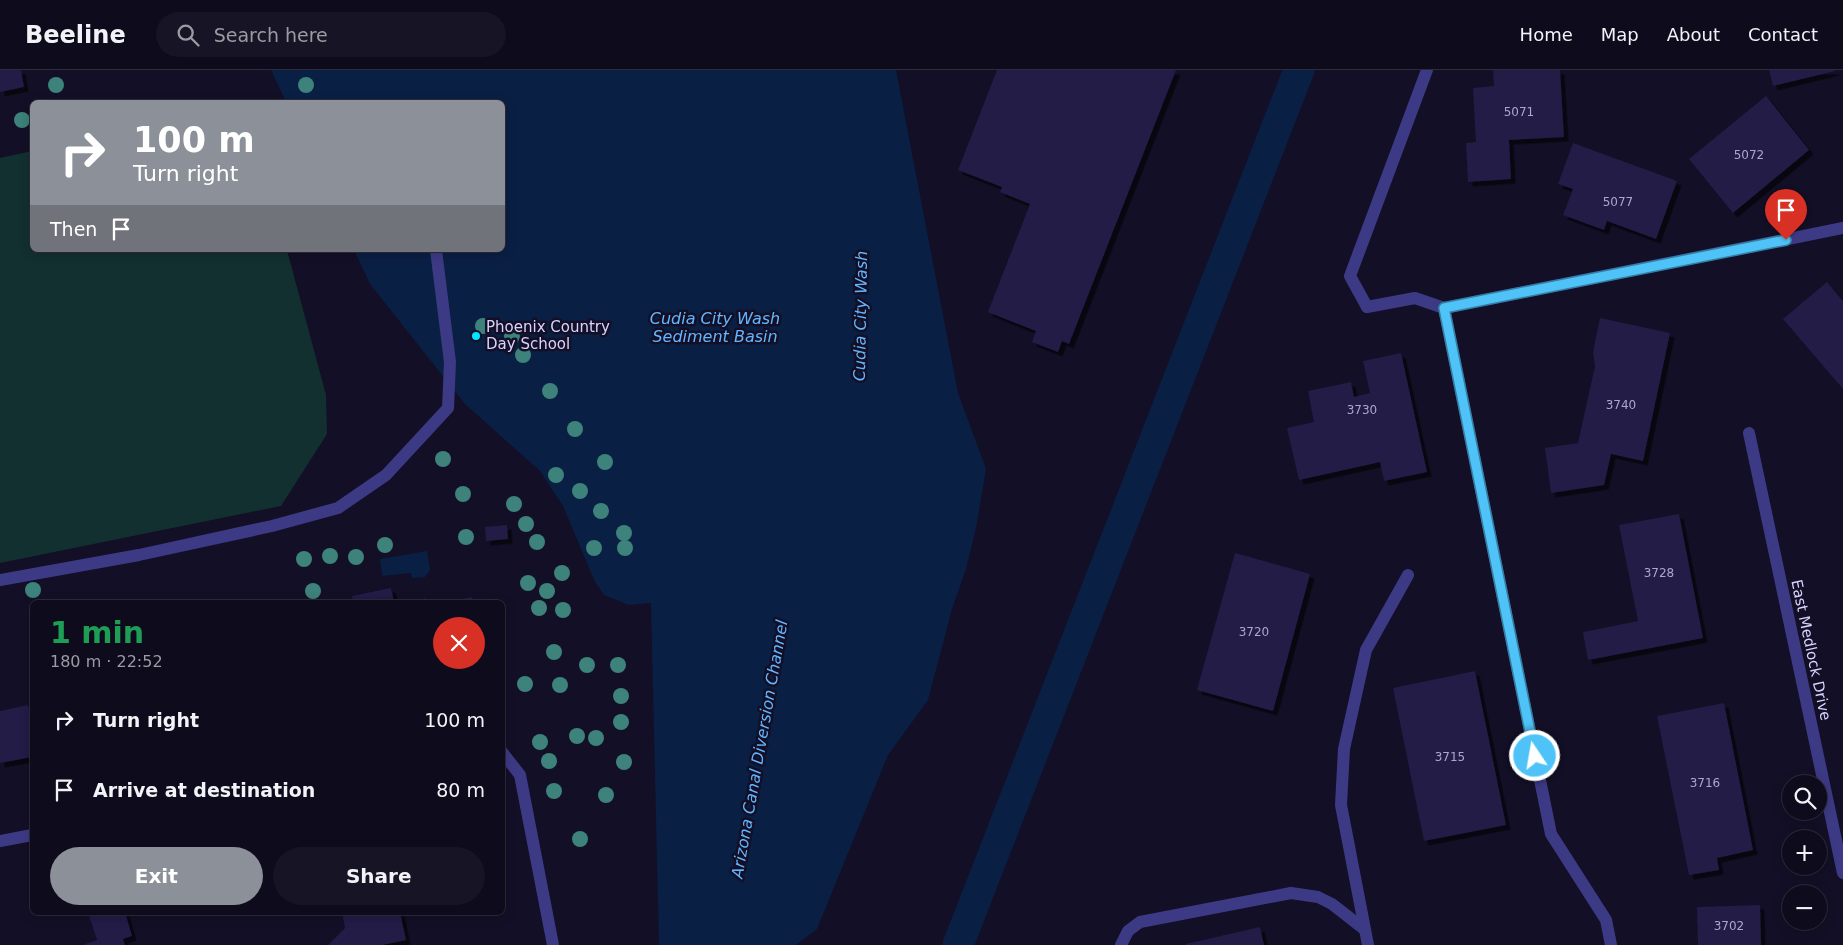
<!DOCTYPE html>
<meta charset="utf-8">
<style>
:root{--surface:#0e0b1c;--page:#171425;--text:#f1f3f6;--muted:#9b9ba3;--line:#2e2b3b;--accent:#8c9099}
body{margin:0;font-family:"DejaVu Sans",sans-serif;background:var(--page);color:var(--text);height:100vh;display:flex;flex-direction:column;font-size:19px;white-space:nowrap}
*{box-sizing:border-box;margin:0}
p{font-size:16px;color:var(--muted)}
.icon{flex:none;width:28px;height:28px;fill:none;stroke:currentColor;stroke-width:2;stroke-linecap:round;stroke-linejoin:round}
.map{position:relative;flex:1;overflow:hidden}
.sheet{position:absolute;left:30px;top:530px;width:475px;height:315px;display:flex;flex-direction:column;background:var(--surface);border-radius:8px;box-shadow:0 2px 12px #0003,0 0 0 1px var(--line)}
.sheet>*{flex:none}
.top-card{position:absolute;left:30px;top:30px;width:475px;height:152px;border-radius:8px;box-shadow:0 2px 12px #0003,0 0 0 1px var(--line);background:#8c9099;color:#fff;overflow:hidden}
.controls{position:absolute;left:1782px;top:705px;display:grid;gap:10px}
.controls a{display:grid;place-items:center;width:45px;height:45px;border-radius:50%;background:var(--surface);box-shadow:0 2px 12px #0003,0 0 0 1px var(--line);font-size:25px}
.pin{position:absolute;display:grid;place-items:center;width:42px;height:42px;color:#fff;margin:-51px -21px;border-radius:50% 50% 50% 0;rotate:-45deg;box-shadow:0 0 5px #0007}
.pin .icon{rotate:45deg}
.me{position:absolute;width:55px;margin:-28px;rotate:348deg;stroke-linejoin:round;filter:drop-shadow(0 0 4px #0008)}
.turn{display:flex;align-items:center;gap:18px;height:105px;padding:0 20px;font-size:22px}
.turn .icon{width:65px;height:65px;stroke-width:2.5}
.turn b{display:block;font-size:35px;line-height:42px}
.then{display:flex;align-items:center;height:48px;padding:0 20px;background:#0003;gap:10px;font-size:19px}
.round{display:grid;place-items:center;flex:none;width:52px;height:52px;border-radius:26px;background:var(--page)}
.headline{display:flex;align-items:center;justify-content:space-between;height:85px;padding:0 20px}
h1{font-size:30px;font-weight:800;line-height:38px;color:#1e9e55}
.button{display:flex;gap:10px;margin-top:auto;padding:10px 20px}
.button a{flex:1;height:58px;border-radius:30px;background:var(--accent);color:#fff;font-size:20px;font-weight:800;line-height:58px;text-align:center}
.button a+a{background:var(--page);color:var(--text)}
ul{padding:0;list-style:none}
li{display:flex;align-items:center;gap:15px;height:70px;padding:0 20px}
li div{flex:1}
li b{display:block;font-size:19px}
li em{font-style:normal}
header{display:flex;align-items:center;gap:30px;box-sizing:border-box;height:70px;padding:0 25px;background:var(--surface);border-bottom:1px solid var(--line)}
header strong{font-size:24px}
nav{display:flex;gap:28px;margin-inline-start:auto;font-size:18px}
.search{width:350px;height:45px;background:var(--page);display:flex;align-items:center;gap:12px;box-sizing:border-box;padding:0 18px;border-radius:28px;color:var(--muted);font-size:19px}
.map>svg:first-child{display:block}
.green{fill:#12302f}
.water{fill:#0a1f44}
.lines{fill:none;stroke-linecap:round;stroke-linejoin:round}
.canal{stroke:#0a1f44;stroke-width:31}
.building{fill:#241b47;filter:url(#shadow)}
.lane{stroke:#3d3a85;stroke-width:12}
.street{stroke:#3d3a85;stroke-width:12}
.tree{fill:#3d827b}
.route-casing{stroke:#337fa1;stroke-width:12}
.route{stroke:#4fc3f7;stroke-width:9}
.poi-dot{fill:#00e5ff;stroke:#130f26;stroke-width:2}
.labels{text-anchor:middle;stroke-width:5;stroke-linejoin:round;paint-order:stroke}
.number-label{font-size:12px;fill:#aca6d1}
.poi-label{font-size:15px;fill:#d9d4ff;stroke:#130f26;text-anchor:start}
.street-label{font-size:15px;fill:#d9d4ff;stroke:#130f26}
.water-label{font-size:16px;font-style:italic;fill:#62b6ff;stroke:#130f26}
</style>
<header>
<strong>Beeline</strong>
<div class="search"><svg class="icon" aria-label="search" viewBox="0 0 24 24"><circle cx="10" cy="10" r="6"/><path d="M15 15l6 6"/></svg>Search here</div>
<nav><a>Home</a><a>Map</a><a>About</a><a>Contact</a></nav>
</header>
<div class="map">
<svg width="1843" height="875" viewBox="0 0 1843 875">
<defs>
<filter id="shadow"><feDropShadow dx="4.5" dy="4.5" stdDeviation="0" flood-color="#0009"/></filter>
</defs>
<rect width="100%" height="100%" fill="#130f26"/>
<path class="green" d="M32 81V180H287L326 325 327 364 281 436 0 493V88Z"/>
<g class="water">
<path d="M271 0H896L958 323 986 399 976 458 966 499 952 539 928 630 888 685 817 859 796 875H659L651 533 629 535 604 525 595 512 563 436 540 401 465 334 370 214 354 180H502V32H286Z"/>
<path d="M427 481 430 500 425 507 412 508 411 503 382 506 380 489Z"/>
</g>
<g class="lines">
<path class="canal" d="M958 875 1299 0"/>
</g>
<g class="building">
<path d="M0 0H21L24 17 0 22Z"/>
<path d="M997 0H1176L1069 274 1062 271 1058 282 1032 272 1036 261 988 242 1030 134 1000 122 1002 117 958 100Z"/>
<path d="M1493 0H1560L1564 67 1509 70 1511 109 1468 112 1466 73 1476 72 1473 18 1494 16Z"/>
<path d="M1769 0H1835V1L1773 16Z"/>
<path d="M1766 26 1809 80 1733 143 1689 89Z"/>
<path d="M1573 73 1677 111 1656 169 1607 151 1604 160 1563 145 1573 119 1558 114Z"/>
<path d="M1827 212 1843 231V319L1783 249Z"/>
<path d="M1600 248 1670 263 1643 391 1611 384 1604 415 1551 423 1545 378 1578 373 1595 296 1593 282Z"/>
<path d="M1401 283 1427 402 1384 411 1380 392 1299 410 1287 358 1314 352 1308 321 1351 312 1354 327 1370 323 1363 291Z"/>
<path d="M1679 444 1703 568 1588 590 1583 562 1638 551 1619 455Z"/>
<path d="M507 455 508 469 486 471 485 457Z"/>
<path d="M1235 483 1310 504 1273 641 1197 620Z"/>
<path d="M391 518 394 532H353L352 526Z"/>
<path d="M472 527 473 532H447Z"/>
<path d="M426 528 427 532H409Z"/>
<path d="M1475 601 1506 755 1424 771 1393 618Z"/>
<path d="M1724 633 1753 780 1717 788 1719 800 1689 805 1657 646Z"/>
<path d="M28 635 32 651V687L0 693V641Z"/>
<path d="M1760 835 1761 875H1698L1697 837Z"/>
<path d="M88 842H125L132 866 123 869 125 875H83L97 870Z"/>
<path d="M342 842H400L406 870 382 875H328L345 858Z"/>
<path d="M1260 857 1264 875H1186V874Z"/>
</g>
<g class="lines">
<g class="lane">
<path d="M1427 0 1350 206 1367 237 1415 228 1444 238 1843 158"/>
<path d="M1444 238 1551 764 1606 850 1611 875"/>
<path d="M0 510 139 485 272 456 338 438 386 405 448 338 450 292 436 180"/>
<path d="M502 682 520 705 553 875"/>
<path d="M1121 875 1128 861 1140 852 1291 823 1318 827 1332 834 1364 859"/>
</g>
<g class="street">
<path d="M1749 363 1843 803"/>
<path d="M0 771 32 765"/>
<path d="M1368 875 1341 735 1344 679 1366 580 1408 505"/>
</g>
</g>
<g class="tree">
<circle cx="56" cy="15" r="8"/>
<circle cx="306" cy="15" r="8"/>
<circle cx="22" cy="50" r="8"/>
<circle cx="483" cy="256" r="8"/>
<circle cx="512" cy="266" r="8"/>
<circle cx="523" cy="285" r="8"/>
<circle cx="550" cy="321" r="8"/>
<circle cx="575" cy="359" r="8"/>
<circle cx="443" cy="389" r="8"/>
<circle cx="605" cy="392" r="8"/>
<circle cx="556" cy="405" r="8"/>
<circle cx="580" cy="421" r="8"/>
<circle cx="463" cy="424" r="8"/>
<circle cx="514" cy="434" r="8"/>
<circle cx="601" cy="441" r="8"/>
<circle cx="526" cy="454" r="8"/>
<circle cx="624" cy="463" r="8"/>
<circle cx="466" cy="467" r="8"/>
<circle cx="537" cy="472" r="8"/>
<circle cx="385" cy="475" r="8"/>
<circle cx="594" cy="478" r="8"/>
<circle cx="625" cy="478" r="8"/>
<circle cx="330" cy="486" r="8"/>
<circle cx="356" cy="487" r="8"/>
<circle cx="304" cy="489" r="8"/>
<circle cx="562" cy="503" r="8"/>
<circle cx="528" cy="513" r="8"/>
<circle cx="33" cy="520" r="8"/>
<circle cx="313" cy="521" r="8"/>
<circle cx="547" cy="521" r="8"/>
<circle cx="539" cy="538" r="8"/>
<circle cx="563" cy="540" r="8"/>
<circle cx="554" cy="582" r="8"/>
<circle cx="587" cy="595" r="8"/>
<circle cx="618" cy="595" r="8"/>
<circle cx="525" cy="614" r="8"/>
<circle cx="560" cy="615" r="8"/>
<circle cx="621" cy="626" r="8"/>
<circle cx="621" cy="652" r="8"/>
<circle cx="577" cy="666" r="8"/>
<circle cx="596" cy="668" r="8"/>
<circle cx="540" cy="672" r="8"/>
<circle cx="549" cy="691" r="8"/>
<circle cx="624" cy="692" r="8"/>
<circle cx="554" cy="721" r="8"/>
<circle cx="606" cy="725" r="8"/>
<circle cx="580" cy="769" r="8"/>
</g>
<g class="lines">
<defs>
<path id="route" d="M1535 686 1444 238 1786 170"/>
</defs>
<use href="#route" class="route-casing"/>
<use href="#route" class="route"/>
</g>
<circle class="poi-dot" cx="476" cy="266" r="5"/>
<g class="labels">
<g class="number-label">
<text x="1519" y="46">5071</text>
<text x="1749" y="89">5072</text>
<text x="1618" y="136">5077</text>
<text x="1621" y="339">3740</text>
<text x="1362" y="344">3730</text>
<text x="1659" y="507">3728</text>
<text x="1254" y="566">3720</text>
<text x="1450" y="691">3715</text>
<text x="1705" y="717">3716</text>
<text x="1729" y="860">3702</text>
</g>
<g class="poi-label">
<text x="486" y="262">Phoenix Country<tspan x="486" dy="17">Day School</tspan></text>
</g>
<g class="street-label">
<text transform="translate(1811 580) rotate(78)" y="5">East Medlock Drive</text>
</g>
<g class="water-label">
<text transform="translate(860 246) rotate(-89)" y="6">Cudia City Wash</text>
<text x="715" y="254">Cudia City Wash<tspan x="715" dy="18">Sediment Basin</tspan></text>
<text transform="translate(759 679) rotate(-80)" y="6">Arizona Canal Diversion Channel</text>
</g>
</g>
</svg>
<div class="controls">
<a><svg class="icon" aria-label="search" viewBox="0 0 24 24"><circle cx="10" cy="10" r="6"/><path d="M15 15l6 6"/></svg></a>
<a>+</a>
<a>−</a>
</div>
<div class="pin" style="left:1786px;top:170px;background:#d93025"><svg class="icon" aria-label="arrive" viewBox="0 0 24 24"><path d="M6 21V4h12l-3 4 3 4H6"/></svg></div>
<svg class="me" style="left:1535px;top:686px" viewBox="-20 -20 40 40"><circle r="17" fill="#4fc3f7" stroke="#fff" stroke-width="3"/><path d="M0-11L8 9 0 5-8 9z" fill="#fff"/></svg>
<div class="top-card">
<div class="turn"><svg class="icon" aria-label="right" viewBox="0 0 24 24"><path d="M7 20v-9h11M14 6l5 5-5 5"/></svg><div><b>100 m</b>Turn right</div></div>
<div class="then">Then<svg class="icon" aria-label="arrive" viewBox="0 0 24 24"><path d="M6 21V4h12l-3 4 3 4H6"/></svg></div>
</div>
<section class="sheet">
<div class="headline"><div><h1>1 min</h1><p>180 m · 22:52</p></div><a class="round" style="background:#d93025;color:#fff"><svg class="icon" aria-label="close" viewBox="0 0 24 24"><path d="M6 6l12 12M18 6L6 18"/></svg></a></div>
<ul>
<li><svg class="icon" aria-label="right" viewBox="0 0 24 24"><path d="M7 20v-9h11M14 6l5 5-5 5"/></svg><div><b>Turn right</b></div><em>100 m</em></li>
<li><svg class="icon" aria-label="arrive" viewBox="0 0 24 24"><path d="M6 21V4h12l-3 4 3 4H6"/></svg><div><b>Arrive at destination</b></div><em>80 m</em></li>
</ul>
<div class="button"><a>Exit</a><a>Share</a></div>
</section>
</div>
